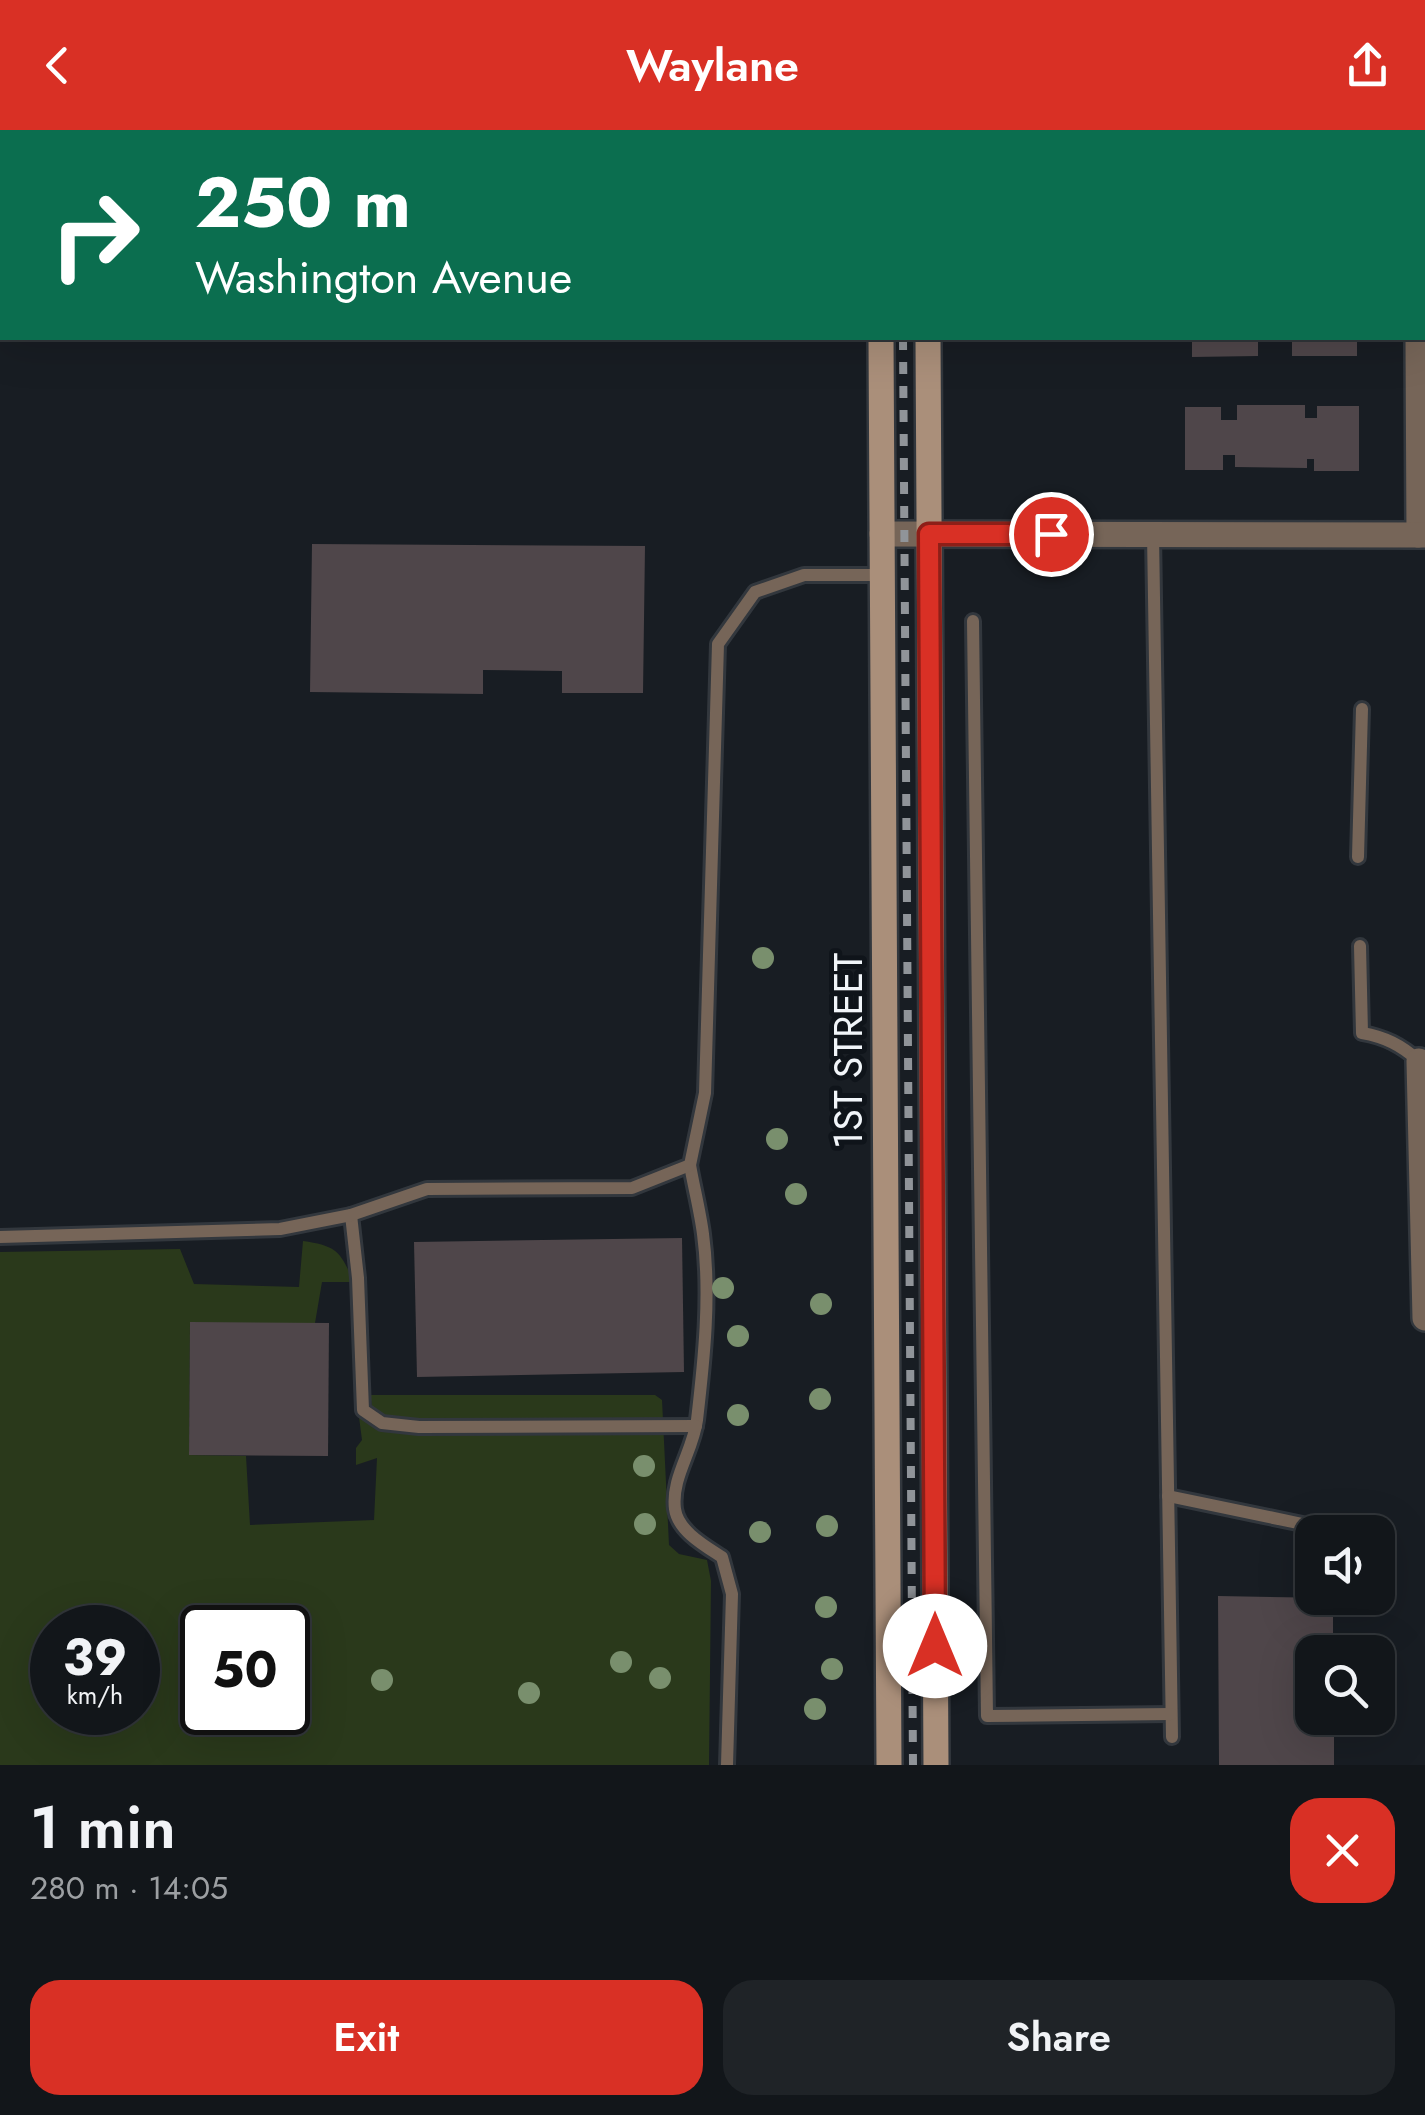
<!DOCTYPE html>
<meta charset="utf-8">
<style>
:root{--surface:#12161a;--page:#1f2327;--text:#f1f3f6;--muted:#9c9fa2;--line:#313539;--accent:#d93025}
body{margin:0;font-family:Jost,sans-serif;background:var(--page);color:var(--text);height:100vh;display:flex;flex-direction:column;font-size:38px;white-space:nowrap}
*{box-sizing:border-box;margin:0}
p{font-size:32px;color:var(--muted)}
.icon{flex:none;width:55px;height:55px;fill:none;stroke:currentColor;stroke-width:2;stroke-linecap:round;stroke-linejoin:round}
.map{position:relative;height:1635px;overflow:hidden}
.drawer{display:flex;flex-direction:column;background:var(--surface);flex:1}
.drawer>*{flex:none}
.guide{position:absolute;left:0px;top:0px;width:1425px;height:210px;box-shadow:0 10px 40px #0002,0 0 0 2px var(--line);background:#0b6e4f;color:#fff;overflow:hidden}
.fabs{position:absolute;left:1295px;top:1385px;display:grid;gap:20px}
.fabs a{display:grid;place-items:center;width:100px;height:100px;border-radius:20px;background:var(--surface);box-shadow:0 10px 40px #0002,0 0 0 2px var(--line);font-size:50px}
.speed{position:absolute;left:30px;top:1475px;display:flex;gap:20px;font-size:50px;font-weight:700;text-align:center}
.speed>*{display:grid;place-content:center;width:130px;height:130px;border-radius:50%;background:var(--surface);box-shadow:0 10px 40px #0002,0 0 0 2px var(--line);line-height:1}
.speed small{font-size:25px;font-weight:400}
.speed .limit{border:5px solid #111;border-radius:15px;background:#fff;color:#111}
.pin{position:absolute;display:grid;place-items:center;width:85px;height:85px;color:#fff;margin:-42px;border:5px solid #fff;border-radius:50%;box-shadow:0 2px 10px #0007}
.me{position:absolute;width:110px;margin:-55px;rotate:0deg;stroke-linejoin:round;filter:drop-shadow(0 0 8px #0008)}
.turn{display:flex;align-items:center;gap:35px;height:210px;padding:0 30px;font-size:45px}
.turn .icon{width:130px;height:130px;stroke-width:2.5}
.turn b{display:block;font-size:70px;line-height:85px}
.round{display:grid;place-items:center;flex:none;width:105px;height:105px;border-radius:30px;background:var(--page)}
.overview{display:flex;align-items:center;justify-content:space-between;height:170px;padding:0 30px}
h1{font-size:60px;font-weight:600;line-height:75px}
.button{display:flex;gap:20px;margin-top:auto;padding:20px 30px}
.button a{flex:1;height:115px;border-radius:30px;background:var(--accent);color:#fff;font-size:40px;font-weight:600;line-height:115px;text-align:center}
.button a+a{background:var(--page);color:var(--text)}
header{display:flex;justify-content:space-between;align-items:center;height:130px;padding:0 30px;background:var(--accent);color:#fff;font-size:45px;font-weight:600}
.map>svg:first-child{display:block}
.green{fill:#2a391b;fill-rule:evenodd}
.building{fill:#4f464a}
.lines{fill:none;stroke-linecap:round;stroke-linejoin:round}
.lane-casing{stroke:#32373d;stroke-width:18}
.street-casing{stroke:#32373d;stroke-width:30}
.secondary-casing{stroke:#32373d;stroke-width:30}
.lane{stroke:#766558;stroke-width:12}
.street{stroke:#766558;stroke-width:25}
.secondary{stroke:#aa8f7a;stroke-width:25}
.rail{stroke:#909499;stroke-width:8;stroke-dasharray:12 12;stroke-linecap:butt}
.tree{fill:#798f6d}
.route-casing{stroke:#8d1f18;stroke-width:25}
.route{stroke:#d93025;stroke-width:18}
.labels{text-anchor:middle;stroke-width:10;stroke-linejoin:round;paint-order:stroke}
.street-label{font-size:40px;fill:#f1f5f9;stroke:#0f141a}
</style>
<header><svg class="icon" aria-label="back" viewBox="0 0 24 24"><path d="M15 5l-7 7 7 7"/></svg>Waylane<svg class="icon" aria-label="share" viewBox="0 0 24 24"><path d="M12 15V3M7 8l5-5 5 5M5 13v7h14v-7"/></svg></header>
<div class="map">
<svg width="1425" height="1635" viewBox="0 0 1425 1635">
<rect width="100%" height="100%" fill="#181d23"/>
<path class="green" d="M303 1111C337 1116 340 1121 354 1152H322L315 1193H190L189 1325 246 1326 250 1395 374 1390 377 1328 356 1335V1318L362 1310 359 1287 374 1288 370 1265H655L662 1270 669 1415 679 1424 707 1430 711 1451 709 1635H0V1122L180 1119 194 1154 299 1157ZM52 1498H138V1582H52ZM202 1498H288V1582H202Z"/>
<g class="building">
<path d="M1192 208H1258V226L1192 227Z"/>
<rect x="1292" y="208" width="65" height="18"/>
<path d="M1237 275H1305V288H1317V276H1359V341H1314V329H1307V338L1235 337V325H1223V340H1185V277H1221V290H1237Z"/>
<path d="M312 414 645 416 643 563H562V541L483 540V564L310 562Z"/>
<path d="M682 1108 684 1242 417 1247 414 1112Z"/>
<path d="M190 1192 329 1193 328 1326 189 1325Z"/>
<path d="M1218 1466 1333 1468V1522H1312V1588H1334V1635H1219Z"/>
</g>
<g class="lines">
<defs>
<g id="lane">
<path d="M1153 404 1172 1607"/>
<path d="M973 491 987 1586 1171 1584"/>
<path d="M1358 727 1362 579"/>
<path d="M1360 816 1362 903C1385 907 1401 915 1419 931"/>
<path d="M690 1035C694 1058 700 1081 703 1104 711 1164 704 1230 697 1290 693 1321 671 1348 675 1379 678 1401 705 1416 722 1427L732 1464 727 1635"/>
<path d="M351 1085 358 1148 363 1280 382 1293 419 1297 696 1296"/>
<path d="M0 1107 280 1099 351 1085 427 1059 632 1058 690 1035 705 963 718 514 755 462 804 445H883"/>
<path d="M1168 1366 1312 1396"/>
</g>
<g id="street">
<path d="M1417 0V2"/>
<path d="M1418 208 1419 405"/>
<path d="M882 404 1425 405"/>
<path d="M1419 931 1425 1188"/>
</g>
<g id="secondary">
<path d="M880 0V2"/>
<path d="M928 0V2"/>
<path d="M881 208 889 1635"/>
<path d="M928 208 936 1635"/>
</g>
</defs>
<use href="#lane" class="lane-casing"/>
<use href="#street" class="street-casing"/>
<use href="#secondary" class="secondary-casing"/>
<use href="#lane" class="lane"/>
<use href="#street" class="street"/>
<use href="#secondary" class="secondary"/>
<g class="rail">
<path d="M902 0V2"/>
<path d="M903 208 913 1635"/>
</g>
</g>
<g class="tree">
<circle cx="763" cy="828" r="11"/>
<circle cx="777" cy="1009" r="11"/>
<circle cx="796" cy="1064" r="11"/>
<circle cx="723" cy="1158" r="11"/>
<circle cx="821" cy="1174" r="11"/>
<circle cx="738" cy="1206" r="11"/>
<circle cx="820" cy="1269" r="11"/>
<circle cx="738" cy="1285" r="11"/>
<circle cx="644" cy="1336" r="11"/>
<circle cx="645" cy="1394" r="11"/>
<circle cx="827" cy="1396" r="11"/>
<circle cx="760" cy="1402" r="11"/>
<circle cx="826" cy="1477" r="11"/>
<circle cx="621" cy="1532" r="11"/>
<circle cx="832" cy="1539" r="11"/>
<circle cx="660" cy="1548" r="11"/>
<circle cx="382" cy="1550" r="11"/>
<circle cx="529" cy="1563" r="11"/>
<circle cx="815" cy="1579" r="11"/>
</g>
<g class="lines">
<defs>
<path id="route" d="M935 1516 929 404H1051"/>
</defs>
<use href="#route" class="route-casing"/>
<use href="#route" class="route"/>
</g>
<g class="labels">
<g class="street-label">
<text transform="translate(848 921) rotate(-90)" y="14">1ST STREET</text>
</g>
</g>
</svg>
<div class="fabs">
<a><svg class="icon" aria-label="sound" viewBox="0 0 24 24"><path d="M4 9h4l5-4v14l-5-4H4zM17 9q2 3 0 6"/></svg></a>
<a><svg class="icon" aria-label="search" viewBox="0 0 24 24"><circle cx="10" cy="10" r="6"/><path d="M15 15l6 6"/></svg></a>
</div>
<div class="speed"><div>39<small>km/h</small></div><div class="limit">50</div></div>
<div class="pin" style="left:1051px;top:404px;background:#d93025"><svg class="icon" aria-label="arrive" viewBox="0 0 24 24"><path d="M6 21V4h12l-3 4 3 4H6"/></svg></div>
<svg class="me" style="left:935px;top:1516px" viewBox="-20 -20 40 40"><circle r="19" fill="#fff"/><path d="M0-13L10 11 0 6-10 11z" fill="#d93025"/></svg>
<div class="guide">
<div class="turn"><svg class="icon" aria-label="right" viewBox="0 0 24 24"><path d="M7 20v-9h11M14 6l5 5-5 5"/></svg><div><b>250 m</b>Washington Avenue</div></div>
</div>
</div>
<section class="drawer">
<div class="overview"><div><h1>1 min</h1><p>280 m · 14:05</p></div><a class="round" style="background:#d93025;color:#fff"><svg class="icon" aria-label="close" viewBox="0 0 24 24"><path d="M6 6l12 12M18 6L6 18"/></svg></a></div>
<div class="button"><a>Exit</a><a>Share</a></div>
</section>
